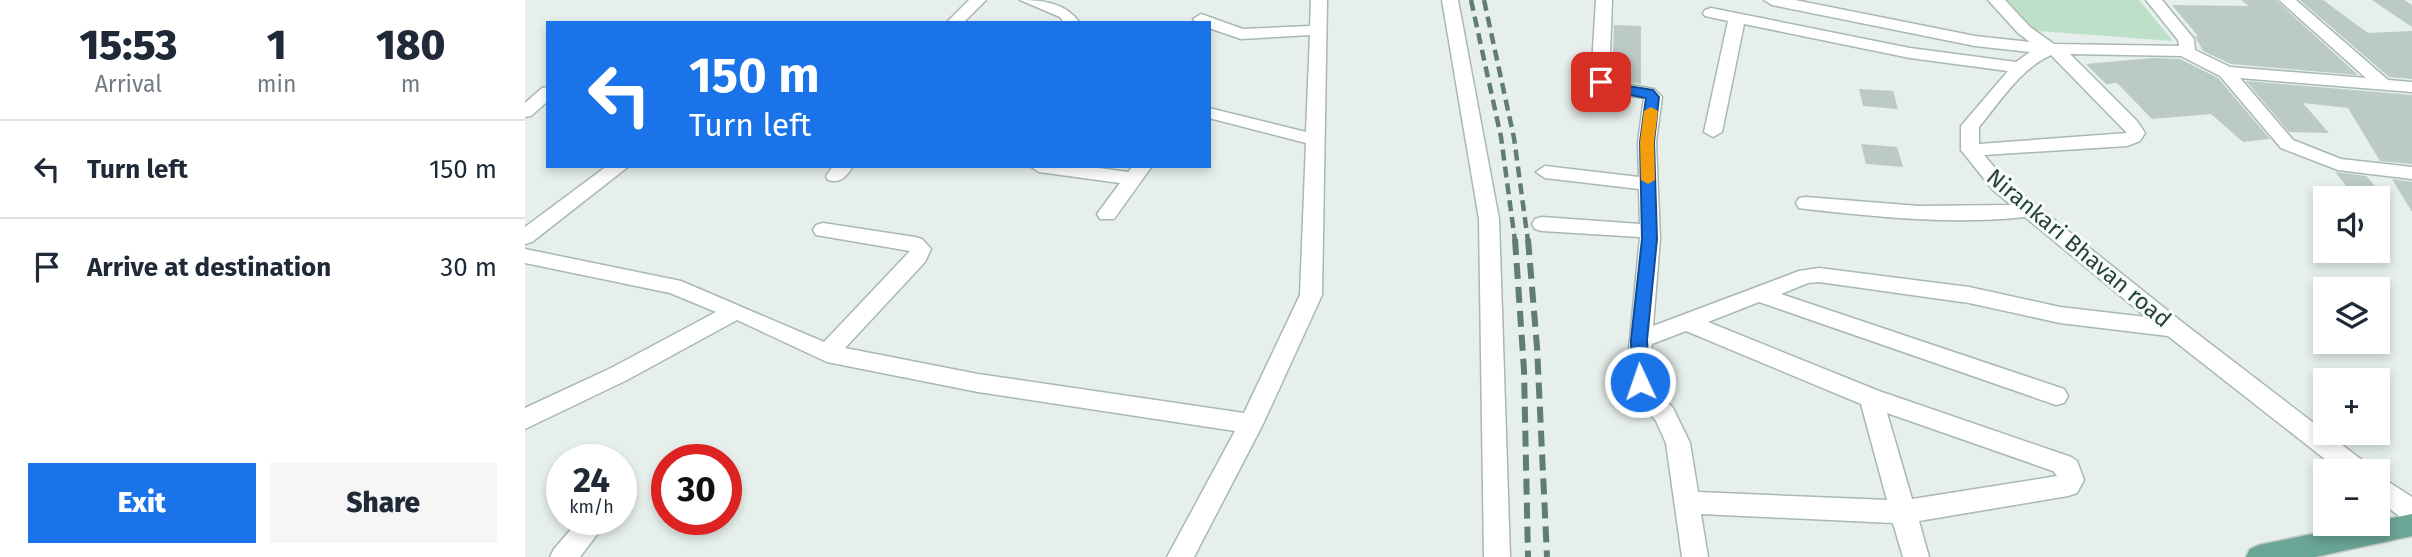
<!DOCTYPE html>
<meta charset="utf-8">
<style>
:root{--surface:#fff;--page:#f6f6f7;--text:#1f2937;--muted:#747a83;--line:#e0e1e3;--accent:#1a73e8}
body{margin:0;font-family:"Fira Sans",sans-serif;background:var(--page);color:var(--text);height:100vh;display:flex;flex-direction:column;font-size:26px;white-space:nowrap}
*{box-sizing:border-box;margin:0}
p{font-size:23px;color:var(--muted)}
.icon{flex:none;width:38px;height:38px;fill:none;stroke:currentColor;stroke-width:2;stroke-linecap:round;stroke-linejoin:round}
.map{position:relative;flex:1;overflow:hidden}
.side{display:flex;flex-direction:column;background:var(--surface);width:525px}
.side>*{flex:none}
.guide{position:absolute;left:21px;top:21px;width:665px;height:147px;border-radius:0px;box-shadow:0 4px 10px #0003;background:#1a73e8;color:#fff;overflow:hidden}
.controls{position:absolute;left:1788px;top:186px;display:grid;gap:14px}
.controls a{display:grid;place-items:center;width:77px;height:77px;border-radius:0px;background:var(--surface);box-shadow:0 4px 10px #0003;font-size:35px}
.speed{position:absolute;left:21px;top:444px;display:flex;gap:14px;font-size:35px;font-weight:700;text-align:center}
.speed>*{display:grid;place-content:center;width:91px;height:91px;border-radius:50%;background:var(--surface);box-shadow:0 4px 10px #0003;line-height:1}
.speed small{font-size:18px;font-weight:400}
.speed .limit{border:10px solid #d22;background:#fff;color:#111}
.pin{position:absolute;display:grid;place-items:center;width:60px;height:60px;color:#fff;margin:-30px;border-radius:14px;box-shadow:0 4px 10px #0006}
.me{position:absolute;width:77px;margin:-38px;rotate:357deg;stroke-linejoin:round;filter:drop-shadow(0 0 5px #0008)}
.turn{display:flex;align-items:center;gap:24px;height:147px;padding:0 28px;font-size:32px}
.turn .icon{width:91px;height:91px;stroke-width:2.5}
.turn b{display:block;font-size:49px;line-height:60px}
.eta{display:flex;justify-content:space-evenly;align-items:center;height:119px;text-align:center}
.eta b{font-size:42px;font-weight:800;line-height:49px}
.primary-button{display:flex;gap:14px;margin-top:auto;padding:14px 28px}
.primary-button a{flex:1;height:80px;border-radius:0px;background:var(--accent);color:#fff;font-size:28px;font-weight:800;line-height:80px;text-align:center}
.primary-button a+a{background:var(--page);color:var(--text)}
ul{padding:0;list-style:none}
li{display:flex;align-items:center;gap:21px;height:98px;padding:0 28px;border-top:2px solid var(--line)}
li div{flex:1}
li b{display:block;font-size:26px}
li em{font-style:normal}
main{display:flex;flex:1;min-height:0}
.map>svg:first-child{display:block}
.green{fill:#bfe0c8}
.building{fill:#bbcac4}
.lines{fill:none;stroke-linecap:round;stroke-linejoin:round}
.minor-casing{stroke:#a8b8b2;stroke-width:3}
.major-casing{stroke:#c2cac8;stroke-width:3}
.minor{fill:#fff;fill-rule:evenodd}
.major{fill:#6aa596;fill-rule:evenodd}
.rail-far1{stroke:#5f7d75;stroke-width:4.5;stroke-dasharray:11 6;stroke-linecap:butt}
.rail{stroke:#5f7d75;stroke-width:6;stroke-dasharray:16 8;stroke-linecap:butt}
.route{fill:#1a73e8;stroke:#114b97;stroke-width:2}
.slow{fill:#f59e0b}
.labels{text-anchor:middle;stroke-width:6;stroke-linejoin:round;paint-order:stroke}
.street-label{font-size:23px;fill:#24423a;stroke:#f7fbf9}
</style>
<main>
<section class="side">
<div class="eta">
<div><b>15:53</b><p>Arrival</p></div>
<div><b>1</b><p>min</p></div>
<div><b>180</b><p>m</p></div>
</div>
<ul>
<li><svg class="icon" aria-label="left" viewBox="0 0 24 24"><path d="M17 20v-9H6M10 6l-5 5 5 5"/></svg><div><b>Turn left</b></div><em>150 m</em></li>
<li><svg class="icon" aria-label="arrive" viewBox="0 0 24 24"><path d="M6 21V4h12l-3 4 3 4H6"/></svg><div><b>Arrive at destination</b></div><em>30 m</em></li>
</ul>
<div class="primary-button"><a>Exit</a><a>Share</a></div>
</section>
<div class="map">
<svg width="1887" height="557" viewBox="0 0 1887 557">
<rect width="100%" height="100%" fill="#e6efeb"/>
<path class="green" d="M1471 0H1614L1648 41 1499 30Z"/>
<g class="building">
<path d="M1716 0H1751L1833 75 1706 64 1678 51 1670 36H1673L1647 5 1724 6Z"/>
<path d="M1775 0H1798L1843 33 1887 31V79L1864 77Z"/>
<path d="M1847 0H1879L1887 5V27Z"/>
<path d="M1089 25 1116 26V84L1087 79Z"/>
<path d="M1627 58 1655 59 1693 78 1745 139 1718 142 1686 114 1627 119 1592 83 1581 84 1561 64Z"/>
<path d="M1721 81 1887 95V164L1855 161 1823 108 1778 103 1804 133 1764 132Z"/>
<path d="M1334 89 1368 91 1373 109 1338 106Z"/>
<path d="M1336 144 1372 147 1378 167 1341 164Z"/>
<path d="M1810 172 1841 176 1853 189 1822 187Z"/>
<path d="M1867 179 1887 182V212Z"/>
</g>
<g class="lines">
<defs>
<g id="minor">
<path d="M444 0H461L438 23H421Z"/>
<path d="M495 0C518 0 541 3 555 23H539L535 17Z"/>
<path d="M786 0H802L797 295 738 424 669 557H642L710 431 453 392 302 362 212 320 102 380 0 429V408L86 368 191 312 145 293 0 263V249L156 281 299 342 385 251 291 235 288 230 291 225 298 223 390 237 397 239 406 249 400 262 320 348 453 374 719 413 775 295 781 143 684 118V108L781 132 785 35 716 39 684 28V23H672L668 19 676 14 718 29 785 26Z"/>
<path d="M917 0H933L974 219 985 557H959L954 219Z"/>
<path d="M1071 0H1087L1084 81 1129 89 1137 97 1131 142 1135 239 1128 326 1274 271 1294 268 1444 287 1535 307 1621 317 1500 217C1427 225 1354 217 1281 209L1274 208 1271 203 1274 198 1281 197 1394 206 1486 205 1468 190 1436 150V126L1483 71 1385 58 1219 24 1197 132 1188 137 1179 132 1203 21 1180 16 1178 13 1180 10 1186 8 1385 48 1491 62 1505 52 1450 46 1247 5 1239 0H1270L1450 36 1505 42 1493 33 1463 0H1480L1505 27 1529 44 1654 46 1653 40 1621 0H1637L1669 39 1670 50 1705 67 1841 78 1754 0H1771L1863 80 1887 82V92L1715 78 1768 140 1816 159 1887 167V179L1813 170 1756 148 1695 76 1656 56 1545 54 1612 121 1620 133 1615 141 1602 146 1459 155 1482 182 1657 322 1842 464 1845 471H1815L1643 336 1535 323 1444 303 1294 282 1283 283 1256 294 1539 389 1543 396 1539 403 1531 405 1234 302 1183 322 1354 391 1546 457 1552 461 1559 480 1552 493 1543 496 1394 521 1404 557H1378L1368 523 1176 514 1183 557H1157L1141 443 1131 421 1113 400 1102 370 1115 237 1017 231 1010 229 1007 224 1010 219 1017 217 1115 224 1114 189 1020 178 1011 172 1020 166 1114 177 1113 142 1119 98 1074 91 1066 82ZM1526 55 1602 133 1454 144V127C1475 102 1496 68 1526 55ZM1161 331 1336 404 1362 500 1173 492 1165 443 1148 408 1131 390 1124 370 1127 344ZM1362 413 1528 471 1532 476 1387 499Z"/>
<path d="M23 87V101L6 116 0 117V103L17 88Z"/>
<path d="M82 166H104L7 242 0 244V227Z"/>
<path d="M308 166H328C322 176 316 184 303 180L301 176Z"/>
<path d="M505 166H559L603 172 608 166H627L589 219H575L572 214 595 183 514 172Z"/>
<path d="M1853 475 1887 497V522L1878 519 1853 500Z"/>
<path d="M54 520H83L55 557H25L29 549Z"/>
</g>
<path id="major" d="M1887 514V536L1790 557H1721L1725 549 1734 545 1840 523H1853V521Z"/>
</defs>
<use href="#minor" class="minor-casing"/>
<use href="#major" class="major-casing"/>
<use href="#minor" class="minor"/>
<use href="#major" class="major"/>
<g class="rail-far1">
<path d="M946 0 976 137 990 241"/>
<path d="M959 0 989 138 1003 241"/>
</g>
<g class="rail">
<path d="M990 239 999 370 1003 557"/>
<path d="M1003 239 1012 347 1022 557"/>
</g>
</g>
<path class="route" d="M1076 79 1084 83 1128 90 1134 97 1129 142 1132 239 1122 340 1124 382 1122 387H1109L1107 382 1106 340 1117 239 1115 142 1121 98 1075 89 1069 82Z"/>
<path class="slow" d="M1126 107 1133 111 1129 142 1130 180 1123 184 1116 180 1115 142 1119 111Z"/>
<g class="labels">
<g class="street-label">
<text transform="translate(1554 248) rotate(40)" y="8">Nirankari Bhavan road</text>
</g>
</g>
</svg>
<div class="controls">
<a><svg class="icon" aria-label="sound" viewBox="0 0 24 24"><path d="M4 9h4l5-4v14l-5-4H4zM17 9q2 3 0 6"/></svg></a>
<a><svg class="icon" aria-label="layers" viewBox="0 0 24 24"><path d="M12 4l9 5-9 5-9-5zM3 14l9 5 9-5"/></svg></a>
<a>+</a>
<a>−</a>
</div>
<div class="speed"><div>24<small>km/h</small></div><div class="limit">30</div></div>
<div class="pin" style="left:1076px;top:82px;background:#d93025"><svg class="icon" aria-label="arrive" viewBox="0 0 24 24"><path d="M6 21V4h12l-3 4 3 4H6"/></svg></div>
<svg class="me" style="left:1115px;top:382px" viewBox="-20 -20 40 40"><circle r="17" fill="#1a73e8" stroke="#fff" stroke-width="3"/><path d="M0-11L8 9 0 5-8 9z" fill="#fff"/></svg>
<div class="guide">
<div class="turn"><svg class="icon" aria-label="left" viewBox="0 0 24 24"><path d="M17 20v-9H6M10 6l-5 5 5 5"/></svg><div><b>150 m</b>Turn left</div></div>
</div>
</div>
</main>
